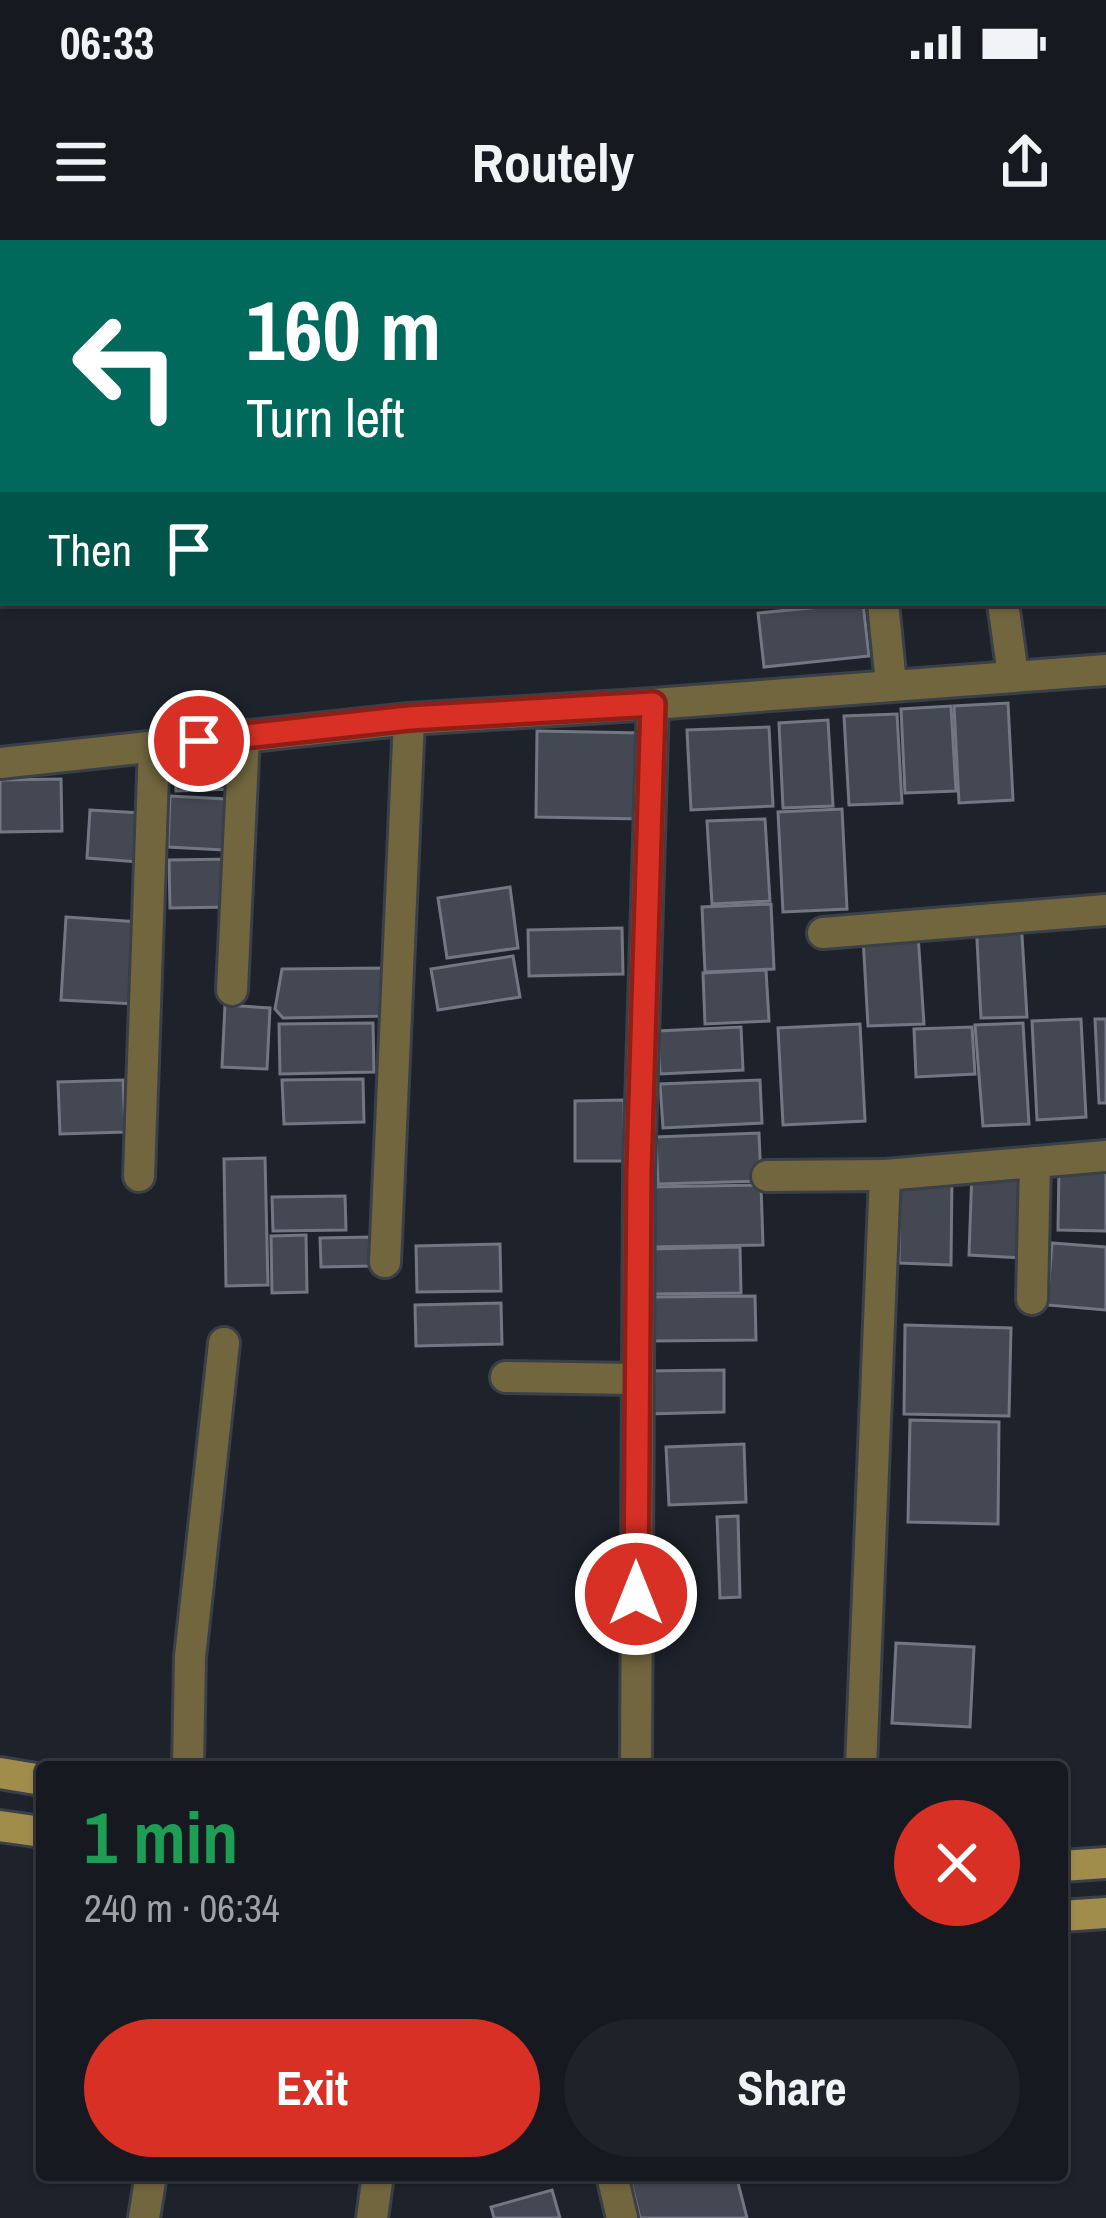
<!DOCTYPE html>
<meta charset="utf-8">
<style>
:root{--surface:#161a20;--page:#1f2329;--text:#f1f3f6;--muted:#9ea1a5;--line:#35383e;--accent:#d93025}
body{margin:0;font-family:"Archivo Narrow",sans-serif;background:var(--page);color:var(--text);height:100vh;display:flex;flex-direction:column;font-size:45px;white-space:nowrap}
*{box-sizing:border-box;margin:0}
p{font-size:39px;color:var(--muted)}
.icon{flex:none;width:66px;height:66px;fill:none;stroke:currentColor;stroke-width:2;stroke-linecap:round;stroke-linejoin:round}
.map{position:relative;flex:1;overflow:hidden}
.side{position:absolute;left:36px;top:1521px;width:1032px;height:420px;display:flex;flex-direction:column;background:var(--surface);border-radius:12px;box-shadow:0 3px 9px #0004,0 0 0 3px var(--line)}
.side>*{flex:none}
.banner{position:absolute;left:0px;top:0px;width:1107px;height:366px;box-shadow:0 3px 9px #0004,0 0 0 3px var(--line);background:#00695c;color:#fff;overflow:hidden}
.pin{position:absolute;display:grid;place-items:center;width:102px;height:102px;color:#fff;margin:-51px;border:6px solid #fff;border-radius:50%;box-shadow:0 3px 12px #0007}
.me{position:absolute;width:132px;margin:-66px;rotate:0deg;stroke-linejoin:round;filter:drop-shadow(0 0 9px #0008)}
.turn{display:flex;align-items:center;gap:42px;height:252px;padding:0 48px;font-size:54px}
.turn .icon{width:156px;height:156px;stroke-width:2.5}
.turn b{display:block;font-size:84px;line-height:102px}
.then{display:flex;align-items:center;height:114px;padding:0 48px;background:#0003;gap:24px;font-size:45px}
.round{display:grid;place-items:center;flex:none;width:126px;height:126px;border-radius:63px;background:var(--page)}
.headline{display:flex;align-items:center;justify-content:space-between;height:204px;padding:0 48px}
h1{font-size:72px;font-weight:700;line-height:90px;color:#1e9e55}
.primary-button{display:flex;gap:24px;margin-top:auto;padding:24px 48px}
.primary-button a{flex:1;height:138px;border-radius:72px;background:var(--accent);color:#fff;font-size:48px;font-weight:700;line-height:138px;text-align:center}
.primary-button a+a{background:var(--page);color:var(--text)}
.status{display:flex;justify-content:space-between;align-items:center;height:84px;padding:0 60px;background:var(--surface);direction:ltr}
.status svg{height:33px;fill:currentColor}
header{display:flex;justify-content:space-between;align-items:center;height:156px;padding:0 48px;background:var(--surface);font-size:54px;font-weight:700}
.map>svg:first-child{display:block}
.building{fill:#434853;stroke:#727783;stroke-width:3}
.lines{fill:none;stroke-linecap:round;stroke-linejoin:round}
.minor-casing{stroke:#3b3f47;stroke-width:36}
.secondary-casing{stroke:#3b3f47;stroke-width:36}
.minor{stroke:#72663f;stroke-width:30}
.secondary{stroke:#a08d4c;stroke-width:30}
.route-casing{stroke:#8d1f18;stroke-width:30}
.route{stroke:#d93025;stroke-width:21}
</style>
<div class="status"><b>06:33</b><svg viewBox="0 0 49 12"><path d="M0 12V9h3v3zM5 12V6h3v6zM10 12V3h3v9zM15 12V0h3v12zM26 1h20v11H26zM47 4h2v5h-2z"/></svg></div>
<header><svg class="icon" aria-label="menu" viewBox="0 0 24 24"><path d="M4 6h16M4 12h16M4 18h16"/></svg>Routely<svg class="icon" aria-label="share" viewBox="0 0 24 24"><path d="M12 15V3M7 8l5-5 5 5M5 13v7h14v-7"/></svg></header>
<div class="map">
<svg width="1106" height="1978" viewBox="0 0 1106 1978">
<rect width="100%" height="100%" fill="#1e222b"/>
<g class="building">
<path d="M863 363 869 416 764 427 758 373Z"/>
<path d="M1008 463 1013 560 959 563 954 466Z"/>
<path d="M951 466 956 551 905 553 901 469Z"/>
<path d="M897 474 902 563 849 565 844 476Z"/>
<path d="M828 480 833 566 783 568 779 483Z"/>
<path d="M769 487 773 566 691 570 687 490Z"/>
<path d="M537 491 642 493 641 579 536 577Z"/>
<path d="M233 505 235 549 176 551 174 507Z"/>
<path d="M61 539 62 591 0 592V540Z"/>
<path d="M170 556 226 559 223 610 168 607Z"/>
<path d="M842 569 847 669 783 672 778 572Z"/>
<path d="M90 570 141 573 138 622 87 618Z"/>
<path d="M765 579 770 661 712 664 707 581Z"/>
<path d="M231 619 232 667 170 668 169 620Z"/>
<path d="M510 647 518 708 447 718 438 658Z"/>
<path d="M771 664 774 729 705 732 702 667Z"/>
<path d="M66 677 139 682 135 764 61 760Z"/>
<path d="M1021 679 1027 777 981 778 976 680Z"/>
<path d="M622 688 623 734 529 736 528 690Z"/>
<path d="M918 694 924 784 868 786 863 697Z"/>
<path d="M513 716 520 757 438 770 431 729Z"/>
<path d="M387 728 389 776 283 778 275 769 282 729Z"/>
<path d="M766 730 769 781 705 784 703 733Z"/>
<path d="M225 765 270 768 267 829 222 827Z"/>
<path d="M1081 779 1086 877 1037 880 1032 781Z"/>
<path d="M1095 779H1106V863H1099Z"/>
<path d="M373 783 374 832 280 834 279 784Z"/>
<path d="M1023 783 1029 884 983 886 975 785Z"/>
<path d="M860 784 865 881 783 885 778 788Z"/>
<path d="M741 787 743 830 660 834 658 791Z"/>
<path d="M972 787 975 834 916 837 914 789Z"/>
<path d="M363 839 364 882 284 884 282 840Z"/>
<path d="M123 840 125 892 60 894 58 842Z"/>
<path d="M760 840 762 883 663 888 660 844Z"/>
<path d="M624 860V921H575V861Z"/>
<path d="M759 893 761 941 658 944 656 897Z"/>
<path d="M265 918 268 1045 226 1046 224 919Z"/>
<path d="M1059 925 1106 926V991L1058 990Z"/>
<path d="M972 930 1025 933 1023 1018 969 1015Z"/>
<path d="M900 934 952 935 951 1025 899 1023Z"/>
<path d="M761 945 763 1005 650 1007 648 947Z"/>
<path d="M345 956 346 990 273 991 272 957Z"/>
<path d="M306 995 307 1052 272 1053 271 996Z"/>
<path d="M371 997 372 1026 321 1027 320 998Z"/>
<path d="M1052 1003 1106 1007V1070L1047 1065Z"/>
<path d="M500 1004 501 1051 417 1052 416 1006Z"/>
<path d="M740 1007 741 1053 651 1054 649 1009Z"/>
<path d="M755 1056 756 1100 653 1101 652 1057Z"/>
<path d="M501 1063 502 1104 416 1106 415 1065Z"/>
<path d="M905 1085 1011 1088 1009 1176 904 1174Z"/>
<path d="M724 1130V1172L647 1174 646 1131Z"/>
<path d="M910 1180 999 1182 998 1284 908 1282Z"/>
<path d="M744 1204 746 1262 669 1265 666 1207Z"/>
<path d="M738 1276 740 1357 720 1358 717 1277Z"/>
<path d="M896 1403 974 1407 970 1487 892 1483Z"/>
<path d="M659 1935H736L747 1978H640L631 1942Z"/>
<path d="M552 1950 560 1978H494L491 1967Z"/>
</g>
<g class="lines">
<defs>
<g id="minor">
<path d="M273 3 277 0"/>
<path d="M0 108 3 107"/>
<path d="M883 363 891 444"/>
<path d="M1003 363 1013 435"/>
<path d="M0 523 409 479 653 464 1106 430"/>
<path d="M823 693 1106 670"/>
<path d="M232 750 244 496"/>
<path d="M139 936 154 506"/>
<path d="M767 936 885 935"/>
<path d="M385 1022 409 479"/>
<path d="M1032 1059 1035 922"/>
<path d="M506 1137 636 1139"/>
<path d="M188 1527 190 1417 224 1103"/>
<path d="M636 1527 639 931 653 464"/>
<path d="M861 1527 885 935 1106 916"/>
<path d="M612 1935 622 1978"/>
<path d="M144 1978 151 1935"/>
<path d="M372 1978 378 1935"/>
</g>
<g id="secondary">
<path d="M0 1533 42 1540"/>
<path d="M0 1586 42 1592"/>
<path d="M1062 1626 1106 1623"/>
<path d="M1062 1676 1106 1673"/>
</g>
</defs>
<use href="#minor" class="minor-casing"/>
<use href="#secondary" class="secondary-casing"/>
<use href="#minor" class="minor"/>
<use href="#secondary" class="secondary"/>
</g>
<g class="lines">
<defs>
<path id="route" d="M199 501 409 478 653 464 639 931 636 1354"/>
</defs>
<use href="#route" class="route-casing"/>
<use href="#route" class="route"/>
</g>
</svg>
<div class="pin" style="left:199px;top:501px;background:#d93025"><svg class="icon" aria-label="arrive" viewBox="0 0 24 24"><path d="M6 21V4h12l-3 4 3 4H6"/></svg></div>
<svg class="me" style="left:636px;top:1354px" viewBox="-20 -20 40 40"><circle r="17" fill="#d93025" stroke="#fff" stroke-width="3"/><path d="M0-11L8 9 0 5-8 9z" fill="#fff"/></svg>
<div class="banner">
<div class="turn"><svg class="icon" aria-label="left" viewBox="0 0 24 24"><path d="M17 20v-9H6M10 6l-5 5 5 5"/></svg><div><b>160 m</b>Turn left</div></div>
<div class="then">Then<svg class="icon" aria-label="arrive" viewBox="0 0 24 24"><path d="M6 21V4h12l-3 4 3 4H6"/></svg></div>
</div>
<section class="side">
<div class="headline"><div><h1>1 min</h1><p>240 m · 06:34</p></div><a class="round" style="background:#d93025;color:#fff"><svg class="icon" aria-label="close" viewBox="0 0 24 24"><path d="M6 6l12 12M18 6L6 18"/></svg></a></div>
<div class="primary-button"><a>Exit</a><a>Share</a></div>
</section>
</div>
